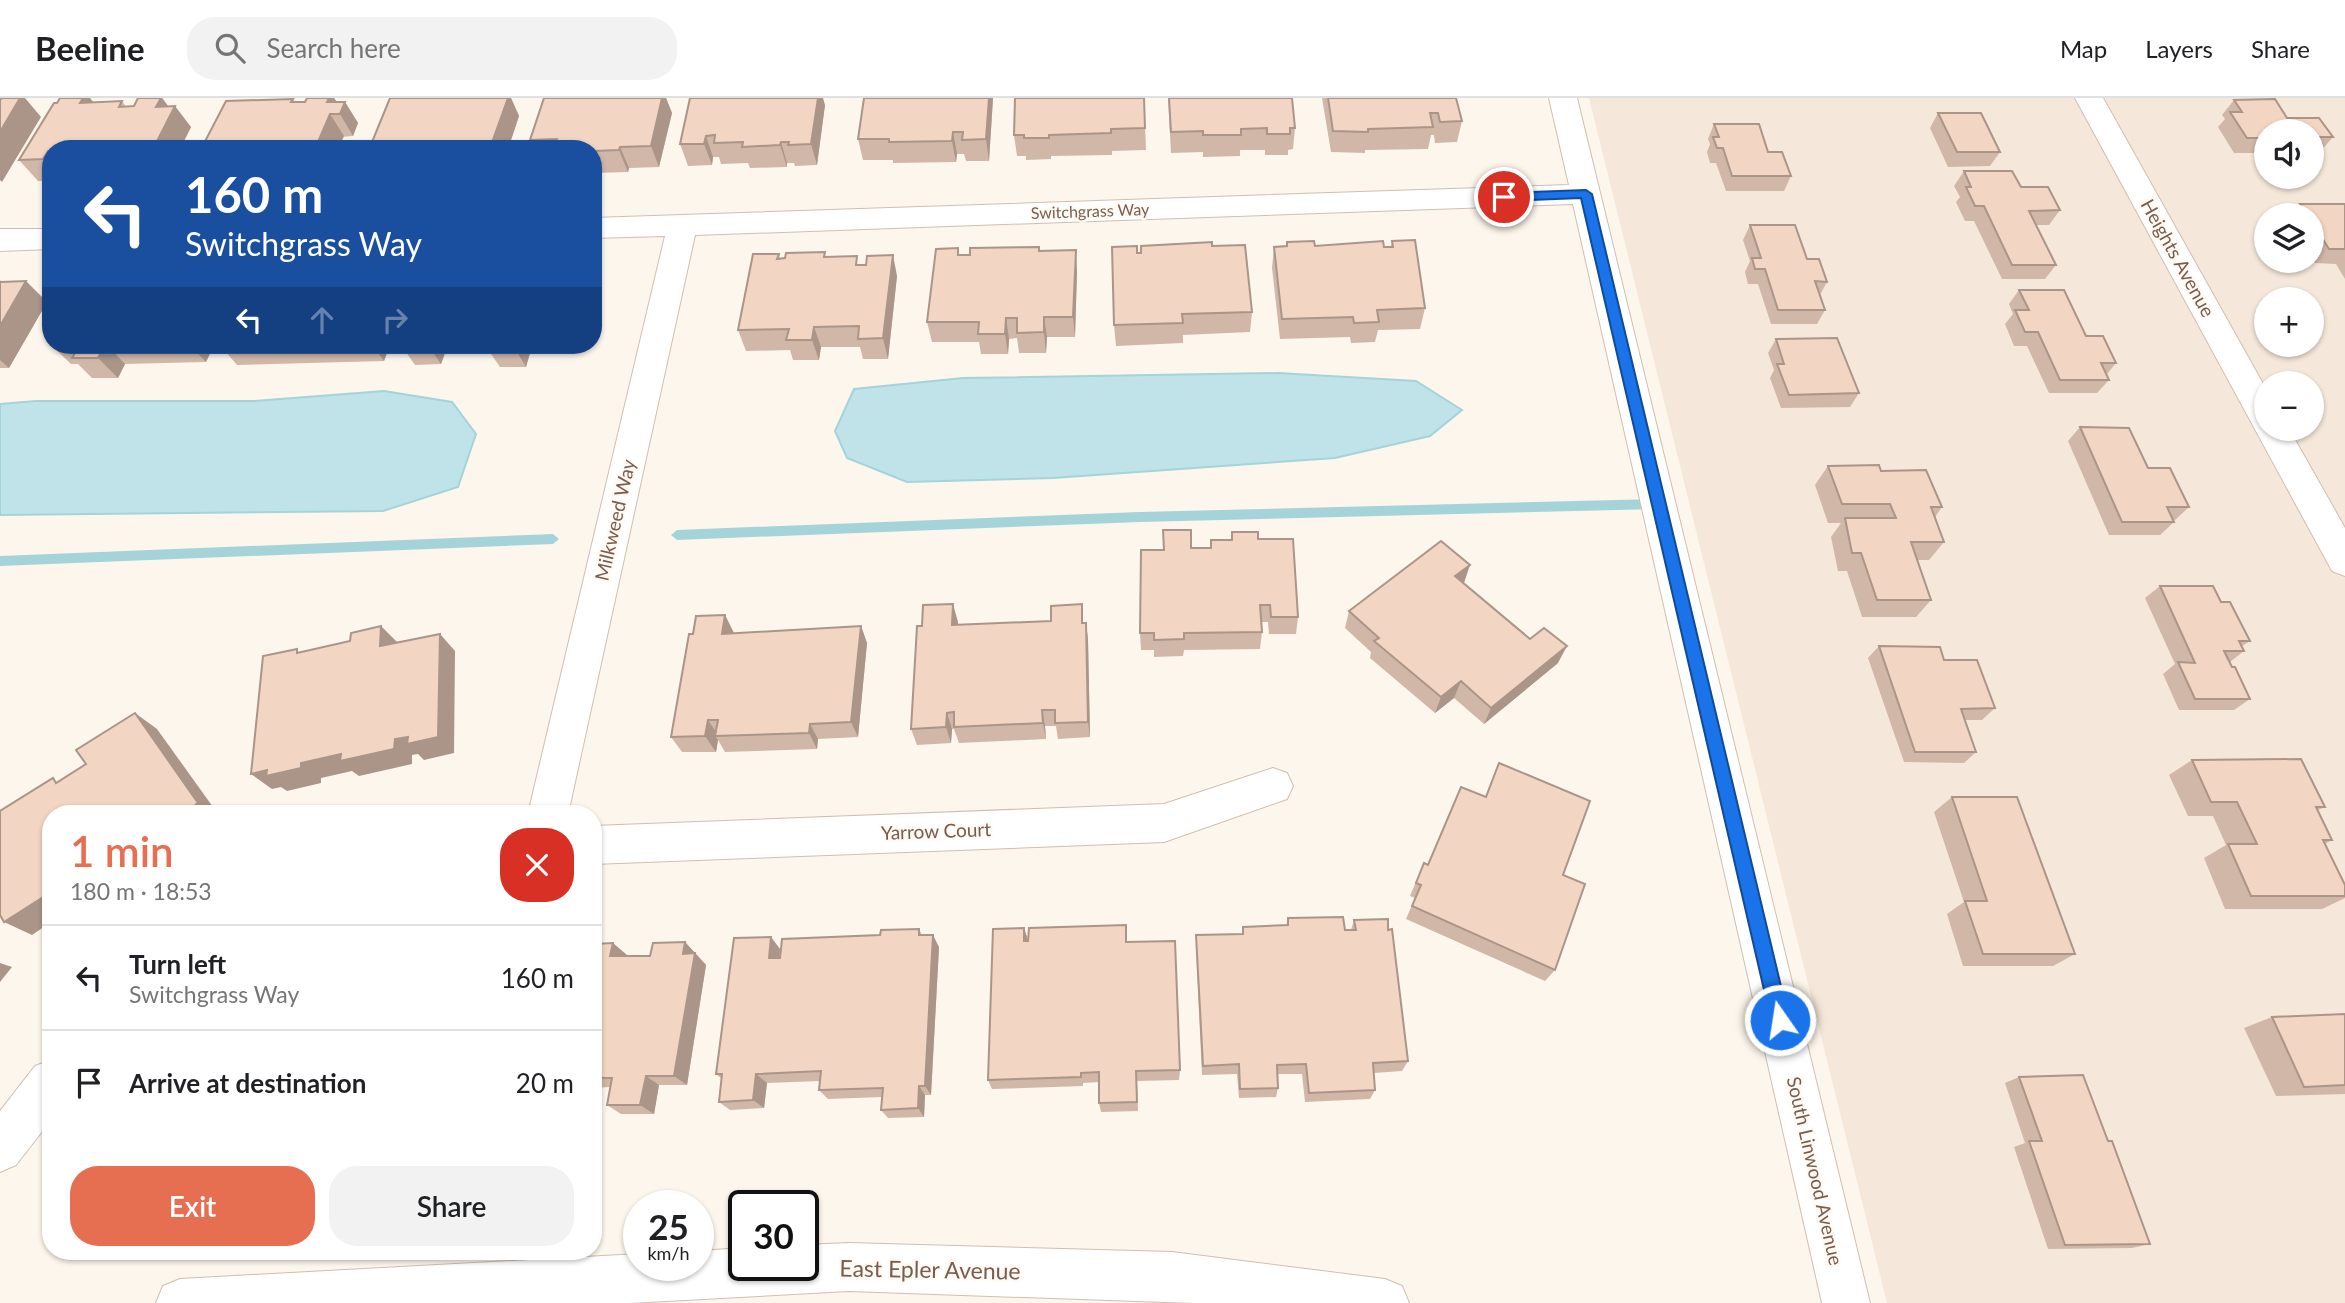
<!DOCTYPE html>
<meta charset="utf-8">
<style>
:root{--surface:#fff;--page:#f2f2f2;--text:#202124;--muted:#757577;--line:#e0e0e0;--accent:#e76f51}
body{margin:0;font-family:Lato,sans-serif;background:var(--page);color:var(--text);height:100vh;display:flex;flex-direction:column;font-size:26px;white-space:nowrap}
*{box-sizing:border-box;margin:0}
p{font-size:23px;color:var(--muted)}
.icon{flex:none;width:38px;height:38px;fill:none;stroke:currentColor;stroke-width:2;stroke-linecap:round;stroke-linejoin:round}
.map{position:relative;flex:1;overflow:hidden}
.drawer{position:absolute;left:42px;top:707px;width:560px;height:455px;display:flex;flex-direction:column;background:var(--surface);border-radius:28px;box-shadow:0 2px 5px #0004}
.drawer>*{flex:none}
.hud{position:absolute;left:42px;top:42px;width:560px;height:214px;border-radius:28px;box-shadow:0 2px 5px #0004;background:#1a4fa0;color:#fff;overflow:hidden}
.controls{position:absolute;left:2254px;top:21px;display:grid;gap:14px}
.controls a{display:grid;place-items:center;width:70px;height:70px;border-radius:50%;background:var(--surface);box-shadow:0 2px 5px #0004;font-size:35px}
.speed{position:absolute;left:623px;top:1092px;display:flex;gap:14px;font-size:35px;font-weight:700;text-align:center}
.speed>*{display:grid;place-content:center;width:91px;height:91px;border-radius:50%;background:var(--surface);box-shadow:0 2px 5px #0004;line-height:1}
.speed small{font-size:18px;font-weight:400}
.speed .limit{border:4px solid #111;border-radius:10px;background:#fff;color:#111}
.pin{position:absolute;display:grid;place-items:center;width:60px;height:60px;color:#fff;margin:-30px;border:4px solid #fff;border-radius:50%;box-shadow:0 2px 7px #0007}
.me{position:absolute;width:77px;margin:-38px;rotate:347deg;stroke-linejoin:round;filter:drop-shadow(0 0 5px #0008)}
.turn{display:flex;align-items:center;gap:24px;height:147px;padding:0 28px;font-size:32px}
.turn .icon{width:91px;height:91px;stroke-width:2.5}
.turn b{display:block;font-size:49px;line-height:60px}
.lanes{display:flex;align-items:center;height:66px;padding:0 28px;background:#0003;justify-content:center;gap:35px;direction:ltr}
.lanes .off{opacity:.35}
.round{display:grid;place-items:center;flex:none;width:74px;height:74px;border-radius:28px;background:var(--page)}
.summary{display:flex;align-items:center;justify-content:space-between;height:119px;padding:0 28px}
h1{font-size:42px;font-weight:600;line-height:52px;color:var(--accent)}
.action{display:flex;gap:14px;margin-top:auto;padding:14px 28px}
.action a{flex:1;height:80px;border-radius:28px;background:var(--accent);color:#fff;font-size:28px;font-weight:600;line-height:80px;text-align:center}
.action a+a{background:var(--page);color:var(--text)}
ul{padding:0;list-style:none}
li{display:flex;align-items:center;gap:21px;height:105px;padding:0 28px;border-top:2px solid var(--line)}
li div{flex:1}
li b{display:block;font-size:26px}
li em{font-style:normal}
header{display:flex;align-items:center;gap:42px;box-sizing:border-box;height:98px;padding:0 35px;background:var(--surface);border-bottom:2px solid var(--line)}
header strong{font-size:33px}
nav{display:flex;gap:38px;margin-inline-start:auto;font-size:24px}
.search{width:490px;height:63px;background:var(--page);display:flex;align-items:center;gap:18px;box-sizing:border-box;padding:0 24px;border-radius:28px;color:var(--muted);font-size:26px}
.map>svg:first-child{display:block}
.residential{fill:#f5e8da;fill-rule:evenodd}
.water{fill:#bfe3e8;stroke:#a5d3da;stroke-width:2}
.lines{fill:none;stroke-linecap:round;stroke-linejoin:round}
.stream{fill:#a5d3da;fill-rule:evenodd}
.minor-casing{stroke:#d1beb0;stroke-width:2}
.minor{fill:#fff;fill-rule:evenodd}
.wall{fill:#d1b7a8}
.shaded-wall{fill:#aa9588}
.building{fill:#f3d5c3;stroke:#aa9588;stroke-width:2}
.route{fill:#1a73e8;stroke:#114b97;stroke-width:2}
.labels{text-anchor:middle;stroke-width:5;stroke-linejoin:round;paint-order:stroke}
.far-street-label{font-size:16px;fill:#7a5c4d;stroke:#fffaf3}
.street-label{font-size:19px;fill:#7a5c4d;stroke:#fffaf3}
.near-street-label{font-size:23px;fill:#7a5c4d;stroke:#fffaf3}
</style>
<header>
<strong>Beeline</strong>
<div class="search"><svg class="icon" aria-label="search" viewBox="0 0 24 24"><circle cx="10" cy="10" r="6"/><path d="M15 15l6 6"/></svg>Search here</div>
<nav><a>Map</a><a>Layers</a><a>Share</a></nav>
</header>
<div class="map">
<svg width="2345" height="1205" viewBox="0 0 2345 1205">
<rect width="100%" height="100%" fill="#fdf6ec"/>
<path class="residential" d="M1589 0H2345V1205H1887ZM2266 33H2312V79H2266ZM2266 117H2312V163H2266ZM2266 201H2312V247H2266ZM2266 285H2312V331H2266Z"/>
<g class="water">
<path d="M1278 275 1416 283 1462 312 1430 338 1335 360 1053 380 907 384 847 360 835 333 854 291 963 280Z"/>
<path d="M384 293 452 304 476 336 458 389 383 413 0 417V306L36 303H253Z"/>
</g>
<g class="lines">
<g class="stream">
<path d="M1658 401 1664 406 1658 411 1140 424 677 442 671 437 677 432 1140 414Z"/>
<path d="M553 436 559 441 553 446 0 468V458Z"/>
</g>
<defs>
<g id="minor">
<path d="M1549 0H1577L1870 1205H1822L1573 106 695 137 568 716H528L665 138 593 140V120L1569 87Z"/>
<path d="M2075 0H2103L2266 291V331H2289L2345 430V478L2332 473Z"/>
<path d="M0 131H51V151L0 153Z"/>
<path d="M1273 670 1287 675 1293 688 1287 701 1164 744 593 766V728L1164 706Z"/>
<path d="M51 962V1022L16 1067 0 1074V1013L35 968Z"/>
<path d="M849 1145 1172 1154 1385 1181 1402 1188 1409 1205H1194L849 1193 630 1205H156L163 1188 180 1181 639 1156V1167H698V1153L744 1150V1167H803V1147Z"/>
</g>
</defs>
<use href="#minor" class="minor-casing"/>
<use href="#minor" class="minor"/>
</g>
<g class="wall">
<path d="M60 0H90L93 4 122 3 126 9 134 8 138 0H162L168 8 191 29 180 51H51V83H38L19 62Z"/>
<path d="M334 0 337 4H345L358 25 353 38 201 51 293 1 295 4H305Z"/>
<path d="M390 0H511L519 18 508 51H376L372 44Z"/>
<path d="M544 0H666L672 15 659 69 629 70 628 74 593 75V51H535L530 42Z"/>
<path d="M690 0 825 7 817 67 795 68 794 65H787V69L750 70 748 65 721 66 719 59H713L712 67 688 68 680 46Z"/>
<path d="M864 0H993L989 63H966L964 56H957L956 64 893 65V62H863L858 41Z"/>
<path d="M1144 0 1146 52 1112 53V57L1051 58V61L1026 62V58H1017L1014 37Z"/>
<path d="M1168 0H1292L1295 30 1293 51 1288 52V57H1265V52H1240V58L1203 59V54L1171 55Z"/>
<path d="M1322 0H1456L1462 23 1457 44 1435 45 1434 37H1431L1428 51 1365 52V55L1331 54Z"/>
<path d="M2234 2 2287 20 2333 39 2320 54H2312V33H2266V55H2234L2218 29 2225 21 2222 17Z"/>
<path d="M1938 15 2000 54 1990 68 1948 69 1930 30Z"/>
<path d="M1714 26 1768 54 1791 78 1784 93H1726L1716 65H1710L1707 54 1710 46 1708 41Z"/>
<path d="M1964 73 2021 89 2060 112 2049 127H2036L2056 167 2045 181H2002L1974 123H1965L1956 104 1960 99 1954 88Z"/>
<path d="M2300 106H2345V181L2336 166 2315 165 2312 160V117H2290Z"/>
<path d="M1750 127 1807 161 1827 184 1820 197 1825 212 1817 226H1771L1758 186H1748L1745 174 1750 163 1743 142Z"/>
<path d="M1392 143 1425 210 1420 231 1378 232 1375 244 1351 245 1350 239 1280 241 1272 170 1274 149H1287V144L1315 148 1391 149Z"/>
<path d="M1212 148 1252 214 1250 234 1183 237V245L1116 248 1114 227 1137 155Z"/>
<path d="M1039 153 1077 173 1075 239H1047L1046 255H1019L1017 240 1009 241 1008 256H981L979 244H932L927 224 959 157Z"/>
<path d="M779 156 780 161 827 159 897 178 888 261H863L860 249H821L819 262H793L790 252 746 253 738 232Z"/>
<path d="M0 182 2 184 47 204 9 270H0Z"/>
<path d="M2019 192 2086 238 2116 265 2107 276 2109 282 2097 295H2049L2027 248H2014L2005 226 2013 216 2009 206Z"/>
<path d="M1776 241 1859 295 1850 309 1781 310 1770 280 1774 272 1768 255Z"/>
<path d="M51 247H214L206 264 125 266 118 280H92L78 266H71Z"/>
<path d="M220 247H390L384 263 237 267Z"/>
<path d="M401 247H561L559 254 530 255 526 269H500L491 256H486L484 254 445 255 441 266 415 267Z"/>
<path d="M2080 329 2189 409 2175 422H2173L2174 424 2160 437H2109L2068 343Z"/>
<path d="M1828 368 1881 373 1942 409 1935 419 1944 444 1929 462H1918L1931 502 1916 519H1862L1847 473H1838L1831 439 1841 425H1828L1815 387Z"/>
<path d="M1232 434 1258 441 1298 519 1296 536H1269L1268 524H1261L1262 534 1260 551 1184 552 1183 558 1154 559V552H1141L1140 535 1164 452 1210 450 1231 442Z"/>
<path d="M1464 485 1558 565 1484 626 1454 600 1435 615 1370 560 1371 554 1345 530 1349 513Z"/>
<path d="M2160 488 2221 504 2250 543 2242 548 2244 553 2230 564 2250 601 2234 612H2179L2163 576 2175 566 2145 500Z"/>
<path d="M725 517 734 536 861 528 867 545 858 639 818 641 817 651 725 654 718 642 716 654H682L671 639 693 536Z"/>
<path d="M958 524V527L1086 525 1088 542 1090 639 1058 641 1056 628H1045L1046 641 959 645 954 631H952L951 645 917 647 911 631 922 528Z"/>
<path d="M1879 548 1944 562 1995 610 1982 622H1965L1976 654 1964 665 1904 664 1868 560Z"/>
<path d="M2192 662 2325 709 2318 712 2332 742 2325 746 2345 787V800L2322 811H2225L2204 760 2226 747 2213 718H2188L2169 677Z"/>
<path d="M1499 665 1563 777 1555 872 1545 883 1406 821 1415 800 1410 798 1424 765 1428 767 1485 699Z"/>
<path d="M1952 699 2075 856 2053 868H1963L1947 816 1964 804 1934 714Z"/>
<path d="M1288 820 1345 832H1351L1354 822 1388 832 1408 963 1402 973 1374 975 1375 992 1370 1001 1305 1004 1302 976H1278V990L1276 999 1239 1000 1237 976 1202 977 1196 849V837L1242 836 1243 829 1286 828Z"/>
<path d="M1024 830 1028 843 1127 844 1180 972 1179 982 1137 983 1138 1013 1101 1014 1099 1005V984L1083 985V988L992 991 988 982Z"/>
<path d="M919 831 922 837 939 849 931 997H925L924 1019 888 1020 881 1012 882 999 828 1001 819 992 820 983 767 985 764 1010 730 1012 719 1004 722 981 716 976 780 851V860L880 837Z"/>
<path d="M685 844 706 867 687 987H659L654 1016H621L607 1007 610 989 593 990V846L627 858H650Z"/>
<path d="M2345 916V996L2276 998 2244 930 2272 919Z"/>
<path d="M2019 979 2108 1043 2150 1146 2132 1150 2048 1151 2014 1049 2025 1045 2005 985Z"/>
</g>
<g class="shaded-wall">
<path d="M20 0H25L41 19 2 84 0 82V34Z"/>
<path d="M83 0H90L103 17 80 5Z"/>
<path d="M161 0H162L172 13 175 8 191 29 180 51H153L156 9Z"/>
<path d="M329 0H334L342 12 345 4 358 25 353 38 340 16 327 4Z"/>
<path d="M508 0H511L519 18 508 51H490Z"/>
<path d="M662 0H666L672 15 659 69 651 48Z"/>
<path d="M818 0H823L825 7 817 67 811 46Z"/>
<path d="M989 0H993L989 63 986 41Z"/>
<path d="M330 16 344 38 338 51H315Z"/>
<path d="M953 34 957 56 956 64 952 43Z"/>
<path d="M706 38 713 59 712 67 704 46Z"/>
<path d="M781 44 787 65V69L780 47Z"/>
<path d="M620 49 629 70 628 74 619 52Z"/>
<path d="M48 53 51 56V70L43 61Z"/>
<path d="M1076 152 1077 173 1075 239 1073 219Z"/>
<path d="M893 157 897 178 888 261 883 240Z"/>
<path d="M26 183 47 204 9 270 0 262V228Z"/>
<path d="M1044 219 1047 239 1046 255 1044 234Z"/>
<path d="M1006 220 1009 241 1008 256 1005 236Z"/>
<path d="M814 229 821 249 819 262 812 242Z"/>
<path d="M105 247H107L125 266 118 280 98 260Z"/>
<path d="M190 247H214L206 264Z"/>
<path d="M372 247H390L384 263Z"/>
<path d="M428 247H440L445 255 441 266Z"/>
<path d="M515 247H526L530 255 526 269 514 249Z"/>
<path d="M554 247H561L559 254Z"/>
<path d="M1470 467 1464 485 1455 478Z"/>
<path d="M953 506 958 524 957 544 952 527Z"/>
<path d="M725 517 734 535 731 553 722 536Z"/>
<path d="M1086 525 1088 542 1090 639 1088 624Z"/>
<path d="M381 528 398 545 380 548Z"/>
<path d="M861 528 867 545 858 639 851 624Z"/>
<path d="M440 536 455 553 454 655 424 662 418 656 412 657V666L359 678 352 673 321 680V685L287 693 281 689 272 691 251 676 301 665Z"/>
<path d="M1567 548 1558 565 1484 626 1491 610Z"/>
<path d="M1461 583 1454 600 1435 615 1441 599Z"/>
<path d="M1042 612 1045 628 1046 641 1043 625Z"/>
<path d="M135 615 157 631 218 716H183Z"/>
<path d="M947 615 952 631 951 645 946 629Z"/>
<path d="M708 622 718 637 715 638 718 642 716 654 705 638Z"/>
<path d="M810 626 818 641 817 651 809 635Z"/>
<path d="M51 794V824L32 837 4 824Z"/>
<path d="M1024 830 1028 842 1027 855 1024 843Z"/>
<path d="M933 837 939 849 931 997 925 988Z"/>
<path d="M771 839 780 851 778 872 769 860Z"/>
<path d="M685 844 706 867 687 987 674 978 683 856Z"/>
<path d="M613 845 627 857 624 870 610 858Z"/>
<path d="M0 865 12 869 0 884Z"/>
<path d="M756 976 767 985 764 1010 753 1002Z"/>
<path d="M646 978 659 987 654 1016 640 1007Z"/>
<path d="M919 988 925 997 924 1019 918 1010Z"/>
</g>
<g class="building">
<path d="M2 0H20L0 34V2Z"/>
<path d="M60 0H83L80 5 122 3 119 9 134 8 138 0H161L156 9 175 8 153 51H51V53H48L43 61 19 62 54 5H57Z"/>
<path d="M307 0H329L327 4H345L340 16H330L315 51H201L226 3 293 1 291 4H305Z"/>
<path d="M390 0H508L490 50 477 51H393L396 44H372Z"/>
<path d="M544 0H662L651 48 620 49 619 52 593 53V51H554L557 41 530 42Z"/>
<path d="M690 0H818L811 46 788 47 789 44H781L780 47 742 49 743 44 714 45 715 37 706 38 704 46H680Z"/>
<path d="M864 0H989L986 41 962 42 963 34H953L952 43 889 44V41H858Z"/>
<path d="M1015 0H1144L1145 30 1111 31V35L1049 37V40H1024V37H1014Z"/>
<path d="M1169 0H1292L1295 30H1290V36H1267V30L1241 31V37H1203V33L1171 34Z"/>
<path d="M1328 0H1456L1462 23 1440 24 1438 15H1430L1433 29 1368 31V34L1333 33Z"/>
<path d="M2275 1 2287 20H2319L2333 39H2312V33H2266V40H2247L2230 14H2242L2234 2Z"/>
<path d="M1938 15H1981L2000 54H1957Z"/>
<path d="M1714 26H1759L1768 54H1782L1791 78H1732L1723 50H1717L1713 39H1719Z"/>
<path d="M1964 73H2012L2021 89H2048L2060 112 2029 113 2056 167H2012L1984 108H1975L1966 89H1971Z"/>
<path d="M2300 106H2345V151H2329L2312 124V117H2308Z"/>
<path d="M1750 127H1795L1807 161H1819L1827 184 1815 183 1825 212H1778L1765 171H1755L1752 160H1761Z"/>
<path d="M1415 142 1425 210 1377 212 1379 224 1354 225 1353 219 1282 221 1274 149 1287 148V144L1314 143 1315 148 1383 143 1384 149H1393L1392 143Z"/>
<path d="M1212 144V148L1245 147 1252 214 1182 216 1183 225 1114 227 1112 149 1137 148V155H1141V148Z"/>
<path d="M1039 149V153L1076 152 1073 219H1044V234L1017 235V220H1006L1005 236H978L979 224H927L936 151 958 150V157H970V150Z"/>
<path d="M825 154 824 159 857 158 856 167H866L867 158 893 157 883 240 858 241 859 228 814 229 812 242H786L789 231 738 232 753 156H779L777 161 785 160 786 155Z"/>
<path d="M26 183 0 228V184Z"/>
<path d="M2019 192H2064L2086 238H2103L2116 265H2101L2109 282H2060L2038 234H2025L2015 212H2029Z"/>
<path d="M1837 240 1859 295 1789 297 1777 266H1784L1776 241Z"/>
<path d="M80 247H105L98 260H72Z"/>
<path d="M488 247H515L514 249H487Z"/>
<path d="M2080 329 2129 330 2148 370H2170L2189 409H2167L2174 424H2122Z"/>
<path d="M1879 367 1881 373 1926 372 1942 409H1931L1944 444H1911L1931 502H1877L1861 455H1852L1845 420H1896L1890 406H1842L1828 368Z"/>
<path d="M1163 432H1191V450H1211V442H1232V434H1258V441H1293L1298 519H1271L1270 507H1260L1262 534 1184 535V541L1154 542V535H1140L1141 452H1164Z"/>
<path d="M1441 443 1470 467 1455 478 1530 541 1544 530 1567 548 1491 610 1461 583 1441 599 1374 543 1379 540 1349 513Z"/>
<path d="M2160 488H2213L2221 504H2230L2250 543H2239L2244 553H2224L2232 569H2235L2250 601H2195L2178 564 2195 565Z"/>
<path d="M953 506 952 527 1051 523V508L1082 506V525H1086L1088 624 1055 625V612H1042L1043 625 954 629V614L947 615 946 629 911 631 917 528H922L923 507Z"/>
<path d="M725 517 722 536 861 528 851 624 810 626 809 635 715 638 718 622H708L705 638 671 639 689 536H693L696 518Z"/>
<path d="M381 528 380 548 440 536 438 639 407 646 408 639 395 641 394 651 340 663 341 656 301 665V670L266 678 267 672 251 676 263 558 297 551V555L350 543 351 535Z"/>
<path d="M1879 548 1940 549 1944 562H1977L1995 610 1961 611 1976 654H1915Z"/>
<path d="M135 615 198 705 183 716H51V794L4 824 0 817V713L53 680 56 685 86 666 76 652Z"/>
<path d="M2301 661 2325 709H2316L2332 742H2323L2345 787V798H2251L2228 746H2257L2237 704H2211L2192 662Z"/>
<path d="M1499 665 1590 703 1563 777 1585 786 1555 872 1412 808 1421 787 1416 785 1424 765 1428 767 1461 689 1486 699Z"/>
<path d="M1952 699H2017L2075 856H1983L1965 803H1987Z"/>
<path d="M1343 819 1345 832H1356L1354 822 1388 821V832L1392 831 1408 963 1373 965 1375 992 1309 995 1306 966 1277 967 1278 990 1240 991 1239 966 1203 968 1196 837 1243 836V829L1288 827V820Z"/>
<path d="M1126 827V844L1175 843 1180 972 1136 973 1137 1004 1099 1005V974L1081 975V979L988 982 993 831 1024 830V843H1028L1029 830Z"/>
<path d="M919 831V837H933L925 988H919L918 1010 881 1012 883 990 819 992 821 973 756 976 753 1002 719 1004 722 976H716L734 840 771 839 769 860H780L782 841 880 837 881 832Z"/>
<path d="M685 844 683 856 695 855 674 978H646L640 1007H607L612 980H593V846L613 845 610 858H650L653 845Z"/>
<path d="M2345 916V987L2304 989 2272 919Z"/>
<path d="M2083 977 2108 1043H2112L2150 1146 2065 1147 2029 1043H2042L2019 979Z"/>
</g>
<path class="route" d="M1586 92 1592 96 1789 922 1786 929 1780 931 1773 929 1771 922 1581 100 1504 103 1497 99 1504 95Z"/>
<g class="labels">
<g class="far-street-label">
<text transform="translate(1090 113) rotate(-2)" y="6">Switchgrass Way</text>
</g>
<g class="street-label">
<text transform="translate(2178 160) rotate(61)" y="7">Heights Avenue</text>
<text transform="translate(615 422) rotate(-77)" y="7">Milkweed Way</text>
<text transform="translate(936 733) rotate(-2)" y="7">Yarrow Court</text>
<text transform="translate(1815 1073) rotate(77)" y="7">South Linwood Avenue</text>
</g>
<g class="near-street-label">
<text transform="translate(930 1172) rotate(1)" y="8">East Epler Avenue</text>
</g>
</g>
</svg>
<div class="controls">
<a><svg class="icon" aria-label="sound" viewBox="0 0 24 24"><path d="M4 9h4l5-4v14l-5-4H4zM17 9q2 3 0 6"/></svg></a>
<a><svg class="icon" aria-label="layers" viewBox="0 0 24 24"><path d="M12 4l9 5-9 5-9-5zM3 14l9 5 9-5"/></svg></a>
<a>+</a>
<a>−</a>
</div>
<div class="speed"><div>25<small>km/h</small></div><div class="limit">30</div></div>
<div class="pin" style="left:1504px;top:99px;background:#d93025"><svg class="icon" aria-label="arrive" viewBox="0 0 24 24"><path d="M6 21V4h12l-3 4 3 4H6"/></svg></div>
<svg class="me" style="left:1780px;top:922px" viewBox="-20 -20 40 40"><circle r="17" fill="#1a73e8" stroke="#fff" stroke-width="3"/><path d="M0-11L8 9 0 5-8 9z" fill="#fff"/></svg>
<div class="hud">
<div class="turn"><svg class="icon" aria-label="left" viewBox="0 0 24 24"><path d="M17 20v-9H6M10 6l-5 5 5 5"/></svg><div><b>160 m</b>Switchgrass Way</div></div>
<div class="lanes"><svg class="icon" aria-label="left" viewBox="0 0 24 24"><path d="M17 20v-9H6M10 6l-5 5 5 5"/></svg><svg class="icon off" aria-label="ahead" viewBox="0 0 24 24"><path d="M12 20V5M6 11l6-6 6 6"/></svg><svg class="icon off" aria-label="right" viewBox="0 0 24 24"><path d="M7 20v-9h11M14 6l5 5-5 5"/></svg></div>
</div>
<section class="drawer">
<div class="summary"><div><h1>1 min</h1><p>180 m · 18:53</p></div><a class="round" style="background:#d93025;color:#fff"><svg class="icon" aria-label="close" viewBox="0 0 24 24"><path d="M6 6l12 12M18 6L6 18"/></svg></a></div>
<ul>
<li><svg class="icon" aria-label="left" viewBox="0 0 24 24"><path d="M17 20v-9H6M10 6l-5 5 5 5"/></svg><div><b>Turn left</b><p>Switchgrass Way</p></div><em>160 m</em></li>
<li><svg class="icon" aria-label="arrive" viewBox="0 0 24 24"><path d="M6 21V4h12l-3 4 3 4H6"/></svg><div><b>Arrive at destination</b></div><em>20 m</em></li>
</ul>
<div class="action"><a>Exit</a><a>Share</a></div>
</section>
</div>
